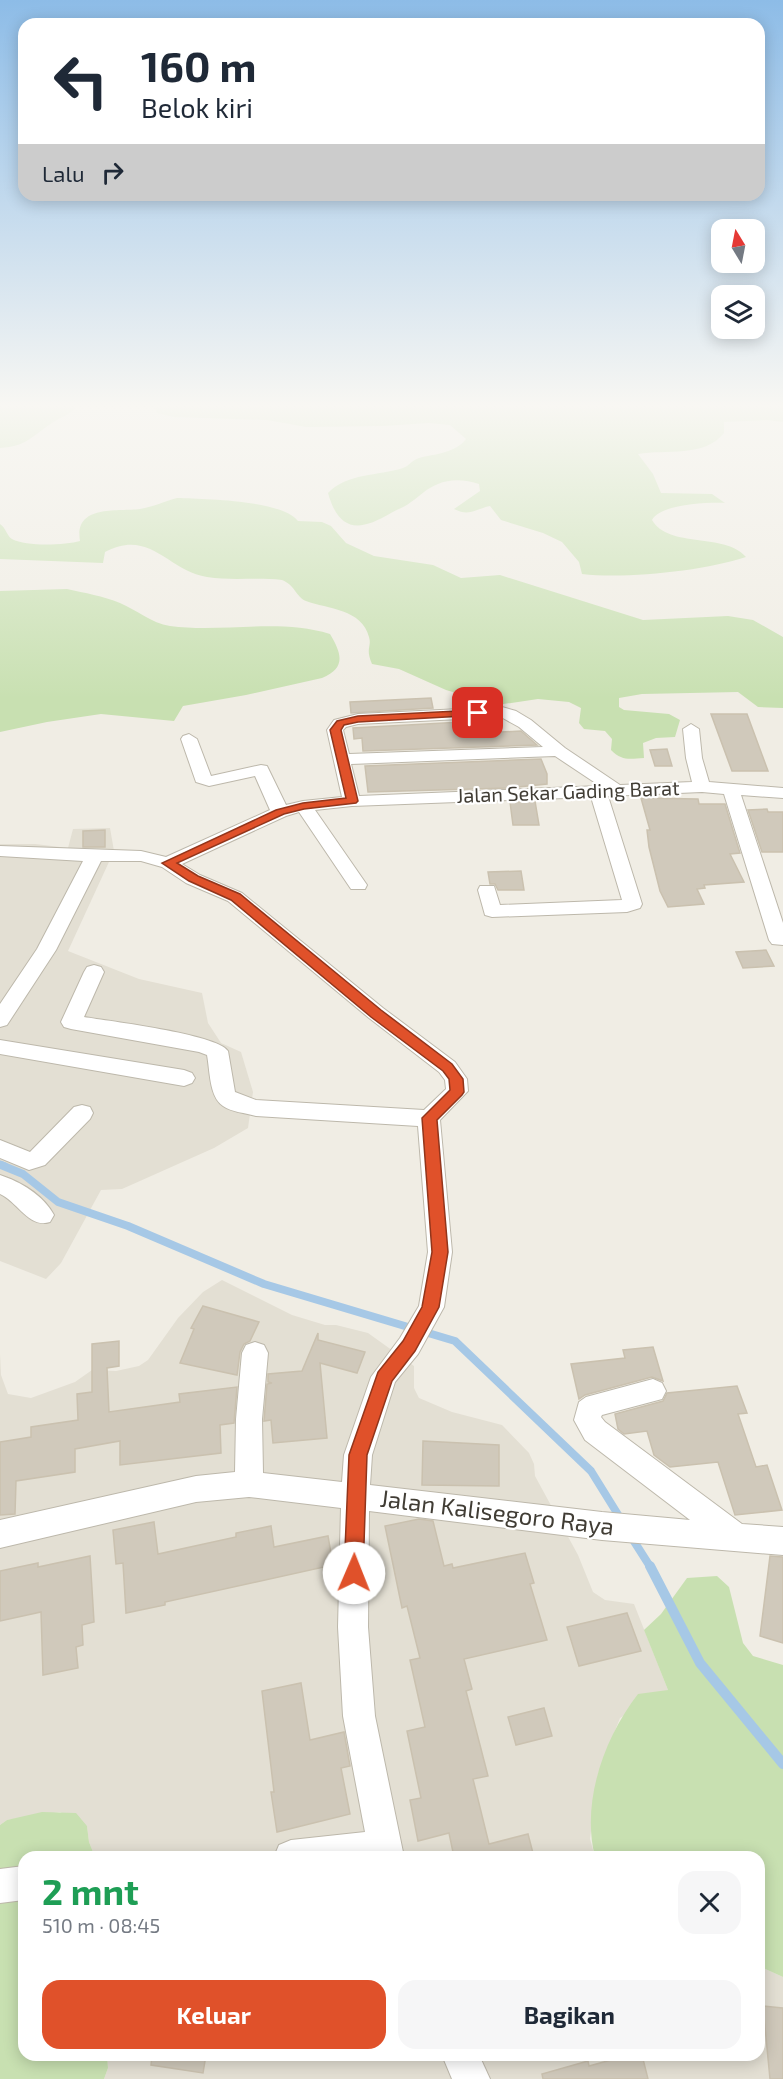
<!DOCTYPE html>
<html lang="id">
<meta charset="utf-8">
<style>
:root{--surface:#fff;--page:#f6f6f7;--text:#1f2937;--muted:#747a83;--accent:#e0512a}
body{margin:0;font-family:"Exo 2",sans-serif;background:var(--page);color:var(--text);height:100vh;display:flex;flex-direction:column;font-size:22px;white-space:nowrap}
*{box-sizing:border-box;margin:0}
p{font-size:20px;color:var(--muted)}
.icon{flex:none;width:33px;height:33px;fill:none;stroke:currentColor;stroke-width:2;stroke-linecap:round;stroke-linejoin:round}
.map{position:relative;flex:1;overflow:hidden}
.side{position:absolute;left:18px;top:1851px;width:747px;height:210px;display:flex;flex-direction:column;background:var(--surface);border-radius:18px;box-shadow:0 3px 15px #0003}
.side>*{flex:none}
.top-card{position:absolute;left:18px;top:18px;width:747px;height:183px;border-radius:18px;box-shadow:0 3px 15px #0003;background:#fff;color:var(--text);overflow:hidden}
.needle{width:39px;rotate:350deg}
.fabs{position:absolute;left:711px;top:219px;display:grid;gap:12px}
.fabs a{display:grid;place-items:center;width:54px;height:54px;border-radius:12px;background:var(--surface);box-shadow:0 3px 15px #0003;font-size:30px}
.pin{position:absolute;display:grid;place-items:center;width:51px;height:51px;color:#fff;margin:-26px;border-radius:12px;box-shadow:0 3px 9px #0006}
.me{position:absolute;width:66px;margin:-33px;rotate:1deg;stroke-linejoin:round;filter:drop-shadow(0 0 4px #0008)}
.turn{display:flex;align-items:center;gap:21px;height:126px;padding:0 24px;font-size:27px}
.turn .icon{width:78px;height:78px;stroke-width:2.5}
.turn b{display:block;font-size:42px;line-height:51px}
.then{display:flex;align-items:center;height:57px;padding:0 24px;background:#0003;gap:12px;font-size:22px}
.round{display:grid;place-items:center;flex:none;width:63px;height:63px;border-radius:18px;background:var(--page)}
.headline{display:flex;align-items:center;justify-content:space-between;height:102px;padding:0 24px}
h1{font-size:36px;font-weight:700;line-height:45px;color:#1e9e55}
.primary-button{display:flex;gap:12px;margin-top:auto;padding:12px 24px}
.primary-button a{flex:1;height:69px;border-radius:18px;background:var(--accent);color:#fff;font-size:24px;font-weight:700;line-height:69px;text-align:center}
.primary-button a+a{background:var(--page);color:var(--text)}
.map>svg:first-child{display:block}
.residential{fill:#e3dfd3}
.green{fill:#c8e0b1}
.lines{fill:none;stroke-linecap:round;stroke-linejoin:round}
.stream-far2{stroke:#a6c8e6;stroke-width:7}
.stream-far1{stroke:#a6c8e6;stroke-width:8}
.stream{stroke:#a6c8e6;stroke-width:10}
.building{fill:#d0c9bb;stroke:#cac1af;stroke-width:1.5}
.street-casing{stroke:#bdb8ab;stroke-width:2}
.street{fill:#fff;fill-rule:evenodd}
.route{fill:#e0512a;stroke:#92351b;stroke-width:1.5}
.labels{text-anchor:middle;stroke-width:4.5;stroke-linejoin:round;paint-order:stroke}
.street-label{font-size:20px;fill:#413d35;stroke:#fff}
.near-street-label{font-size:24px;fill:#413d35;stroke:#fff}
</style>
<div class="map">
<svg width="783" height="2079" viewBox="0 0 783 2079">
<rect width="100%" height="100%" fill="#f0ede4"/>
<g class="residential">
<path d="M110 828 114 851 68 951 139 979 202 993 208 1023 221 1043 241 1052 253 1092 248 1128 214 1148 122 1189 101 1190 61 1263 46 1279 0 1261V844H35L68 848 73 829Z"/>
<path d="M222 1280 292 1315 325 1325H336L368 1333 414 1366V1388L419 1398 452 1412 502 1425 529 1453 534 1464 535 1476 578 1555 593 1592 605 1600 634 1604 668 1690 620 1718 598 1774 590 1839 595 1857H95L89 1842 87 1826 60 1812 7 1820 0 1825V1354L1 1375 8 1394 31 1398 75 1382 92 1370 116 1371 139 1366 148 1360 178 1318 203 1292Z"/>
<path d="M759 1966 783 1977V2079H104L108 2068 107 2055H759Z"/>
</g>
<g class="green">
<path d="M0 407H76C69 416 60 417 52 423 31 437 27 446 0 448Z"/>
<path d="M155 407H783V422L767 420 724 422V433C704 458 666 449 638 454L653 474 661 493 712 494 725 503C709 502 660 504 652 520 669 549 725 532 746 557 704 571 626 579 582 574L579 562 562 542 543 533 501 520 490 506C475 509 470 517 454 509L480 491 479 484C467 480 451 478 438 484 427 488 420 496 411 502 405 507 398 509 391 513 359 532 339 532 328 493 347 473 378 476 403 468 409 466 412 460 419 458 434 454 456 453 466 439L450 425 429 423 383 426 306 427 267 420 174 417 157 413Z"/>
<path d="M177 498C205 499 282 500 298 521L322 522 331 526 346 543 374 556 433 565 461 578 500 575 643 620 728 616 753 620 783 637V708L758 707 738 692 642 694 619 698V707L624 710 669 714 680 720 675 737 656 738 643 743 644 758C629 759 622 761 611 750L612 739 605 731 584 729 579 723 581 708 569 702 538 699 497 705 446 690 399 669 372 664C365 648 372 647 369 637 362 609 328 609 306 601 296 597 295 585 282 580 257 577 232 581 207 577 168 571 150 528 105 552L103 563 0 559V524C6 528 7 536 12 539 27 547 65 545 80 541 74 504 117 512 140 509 153 507 165 501 177 498Z"/>
<path d="M67 589C85 593 103 596 120 603 137 610 151 623 170 626 223 633 278 618 330 634 342 654 346 668 322 678L246 695 183 706 174 721 101 714 47 722 0 732V591Z"/>
<path d="M717 1576 729 1587 743 1643 753 1656 783 1665V1977L759 1966V1857H595C581 1802 604 1738 638 1694L668 1690 644 1630 661 1614 687 1578Z"/>
<path d="M42 1812 76 1813 87 1826 89 1842 95 1857H24V2055H107L108 2068 104 2079H0V1825L7 1820Z"/>
</g>
<g class="lines">
<path class="stream-far2" d="M0 1164 5 1166"/>
<g class="stream-far1">
<path d="M1 1165 23 1174 58 1202 128 1226 264 1284 455 1341 591 1471 622 1521"/>
<path d="M630 1535 651 1568"/>
</g>
<path class="stream" d="M650 1566 700 1663 783 1764"/>
</g>
<g class="building">
<path d="M431 698 433 708 351 713 350 702Z"/>
<path d="M711 714H747L768 771H732Z"/>
<path d="M480 721 483 733 521 731 537 745 363 751 362 738 354 739 353 728Z"/>
<path d="M667 749 672 766H655L650 750Z"/>
<path d="M541 759 547 774V784L508 788 368 792 365 766Z"/>
<path d="M641 798 698 799 699 804H725L740 853 730 854 744 882 704 885 705 888 697 889 704 904 668 907 660 891 649 847 647 830H650Z"/>
<path d="M535 801 539 825H513L510 802Z"/>
<path d="M767 809 768 812H783V852H762L748 810Z"/>
<path d="M105 830V847H83V831Z"/>
<path d="M521 871 524 890H498L495 884H490L488 872Z"/>
<path d="M766 950 774 966 743 968 736 952Z"/>
<path d="M203 1306 259 1322 250 1341 244 1344 240 1352 237 1375 180 1363 194 1329 191 1328Z"/>
<path d="M318 1333V1340L365 1352 357 1373 320 1363 327 1438 273 1443 271 1420 264 1421 267 1384 272 1383 268 1382V1374L302 1371Z"/>
<path d="M119 1341V1366L107 1368 109 1412 180 1402 179 1394 237 1387 234 1423 220 1425 221 1453 120 1465V1441L75 1449V1472L16 1481 15 1514 0 1515V1442L31 1437V1427L78 1420 77 1394 92 1392V1344Z"/>
<path d="M653 1347 663 1381 652 1377 585 1395 579 1399 571 1364 625 1358 623 1350Z"/>
<path d="M737 1386 747 1413 738 1414 756 1467 767 1465 782 1510 735 1515 718 1462 670 1467 654 1455 647 1431 624 1434 618 1429 615 1414 663 1401 667 1393Z"/>
<path d="M423 1441 499 1445V1486L422 1485Z"/>
<path d="M419 1519 433 1521 444 1566 452 1564 453 1568 525 1553 534 1583 530 1584 547 1640 464 1659 472 1689 466 1691 488 1776 473 1779 489 1844 528 1834 534 1857H454L449 1833 418 1841 410 1800 421 1798 407 1731 425 1727 410 1660 420 1658 407 1606 402 1608 385 1526Z"/>
<path d="M154 1522 158 1554 236 1537V1533L271 1526 274 1547 328 1536 333 1565 165 1602V1605L126 1613 123 1563 116 1564 113 1530Z"/>
<path d="M90 1556 94 1622 82 1625 83 1645 76 1647 78 1668 43 1675 41 1612 0 1621V1571L38 1563V1567Z"/>
<path d="M770 1556 783 1557V1643L760 1636Z"/>
<path d="M627 1613 641 1651 579 1666 567 1627Z"/>
<path d="M301 1683 310 1740 344 1732 350 1766 341 1768 350 1814 277 1832 271 1792H274L262 1691Z"/>
<path d="M544 1708 552 1736 516 1745 508 1717Z"/>
<path d="M763 2006 783 2008V2079H770Z"/>
<path d="M152 2055H206L203 2073 151 2065Z"/>
<path d="M629 2055H642L648 2079H543L542 2074 588 2061 589 2066Z"/>
</g>
<g class="lines">
<defs>
<g id="street">
<path d="M502 707 516 711 531 720 565 748 620 785 692 782 686 758 683 729 691 724 699 729 702 758 709 782 783 788V798L741 795 783 923V945L772 944 769 940 724 794 702 792 608 796 642 904 640 908 627 912 492 917 485 915 478 890 480 886H494L500 905 622 900 591 797 352 806 315 810 367 885 365 889H351L299 812 286 816 182 864 200 875 242 893 383 1008 455 1062 467 1079 468 1091 440 1120 452 1252 444 1307 418 1354 395 1382 372 1455 370 1485 602 1512 690 1520 585 1440 574 1420 579 1402 586 1397 653 1379 662 1383 666 1391 662 1399 602 1415 601 1417 605 1422 742 1524 783 1527V1555L602 1540 369 1511 368 1627 375 1716 404 1857H274L279 1845 291 1840 365 1832 343 1716 338 1627 341 1508 249 1497 196 1502 0 1548V1520L196 1476 235 1472 236 1419 242 1353 246 1345 255 1342 264 1345 268 1353 262 1419 263 1473 342 1482 344 1455 371 1377 400 1338 419 1306 428 1252 418 1126 256 1116C246 1113 231 1112 223 1106 209 1097 210 1070 207 1055L199 1052 71 1029 64 1027 61 1022 84 972 87 967 94 965 101 967 104 972 84 1017C108 1021 217 1034 228 1051L235 1092 256 1100 424 1110 446 1089 445 1080 439 1072 369 1018 228 901 186 883 162 867 141 861H101L56 950 7 1025 0 1027V1004L37 949 83 861 0 856V846L141 851 166 857 270 810 255 776 209 786 196 782 181 739 183 736 189 734 197 739 211 776 261 765 267 766 286 805 303 801 342 797 327 730 334 720 358 714ZM501 717 519 727 543 747 349 754 343 730 346 727 358 724ZM555 756 600 786 359 796 351 764Z"/>
<path d="M0 1040 184 1070 192 1073 195 1078 192 1083 184 1086 0 1054Z"/>
<path d="M82 1105 90 1107 93 1113 90 1119 45 1165 29 1170 0 1158V1140L30 1152 74 1107Z"/>
<path d="M0 1175C21 1182 43 1195 54 1215L50 1222C29 1229 18 1202 0 1194Z"/>
<path d="M24 1866V1900L0 1903V1869Z"/>
<path d="M442 2055H479L490 2079H452Z"/>
</g>
</defs>
<use href="#street" class="street-casing"/>
<use href="#street" class="street"/>
</g>
<linearGradient id="sky" x2="0" y2="1"><stop stop-color="#8dbce7"/><stop offset="0.58" stop-color="#f8f7f3"/><stop offset="1" stop-color="#f8f7f3" stop-opacity="0"/></linearGradient>
<rect width="783" height="699" fill="url(#sky)"/>
<path class="route" d="M478 710 481 711V715L358 722 344 725 341 730 358 801 356 803 304 809 284 814 177 863 198 876 240 894 381 1010 452 1064 463 1079 464 1092 462 1095 437 1120 448 1252 439 1307 415 1351 392 1381 367 1455 363 1573 361 1579 354 1582 347 1579 344 1573 349 1455 378 1372 403 1341 422 1307 432 1252 422 1118 450 1090 449 1079 443 1071 371 1017 231 900 189 881 162 863 276 810 303 803 346 798 330 730 337 721 358 716Z"/>
<g class="labels">
<g class="street-label">
<text transform="translate(568 792) rotate(-2)" y="7">Jalan Sekar Gading Barat</text>
</g>
<g class="near-street-label">
<text transform="translate(497 1513) rotate(7)" y="8">Jalan Kalisegoro Raya</text>
</g>
</g>
</svg>
<div class="fabs">
<a><svg class="needle" viewBox="-14 -14 28 28"><path d="M0-13l5 13h-10z" fill="#e53935"/><path d="M0 13l5-13h-10z" fill="#747a83"/></svg></a>
<a><svg class="icon" aria-label="layers" viewBox="0 0 24 24"><path d="M12 4l9 5-9 5-9-5zM3 14l9 5 9-5"/></svg></a>
</div>
<div class="pin" style="left:478px;top:713px;background:#d93025"><svg class="icon" aria-label="arrive" viewBox="0 0 24 24"><path d="M6 21V4h12l-3 4 3 4H6"/></svg></div>
<svg class="me" style="left:354px;top:1573px" viewBox="-20 -20 40 40"><circle r="19" fill="#fff"/><path d="M0-13L10 11 0 6-10 11z" fill="#e0512a"/></svg>
<div class="top-card">
<div class="turn"><svg class="icon" aria-label="left" viewBox="0 0 24 24"><path d="M17 20v-9H6M10 6l-5 5 5 5"/></svg><div><b>160 m</b>Belok kiri</div></div>
<div class="then">Lalu<svg class="icon" aria-label="right" viewBox="0 0 24 24"><path d="M7 20v-9h11M14 6l5 5-5 5"/></svg></div>
</div>
<section class="side">
<div class="headline"><div><h1>2 mnt</h1><p>510 m · 08:45</p></div><a class="round"><svg class="icon" aria-label="close" viewBox="0 0 24 24"><path d="M6 6l12 12M18 6L6 18"/></svg></a></div>
<div class="primary-button"><a>Keluar</a><a>Bagikan</a></div>
</section>
</div>
